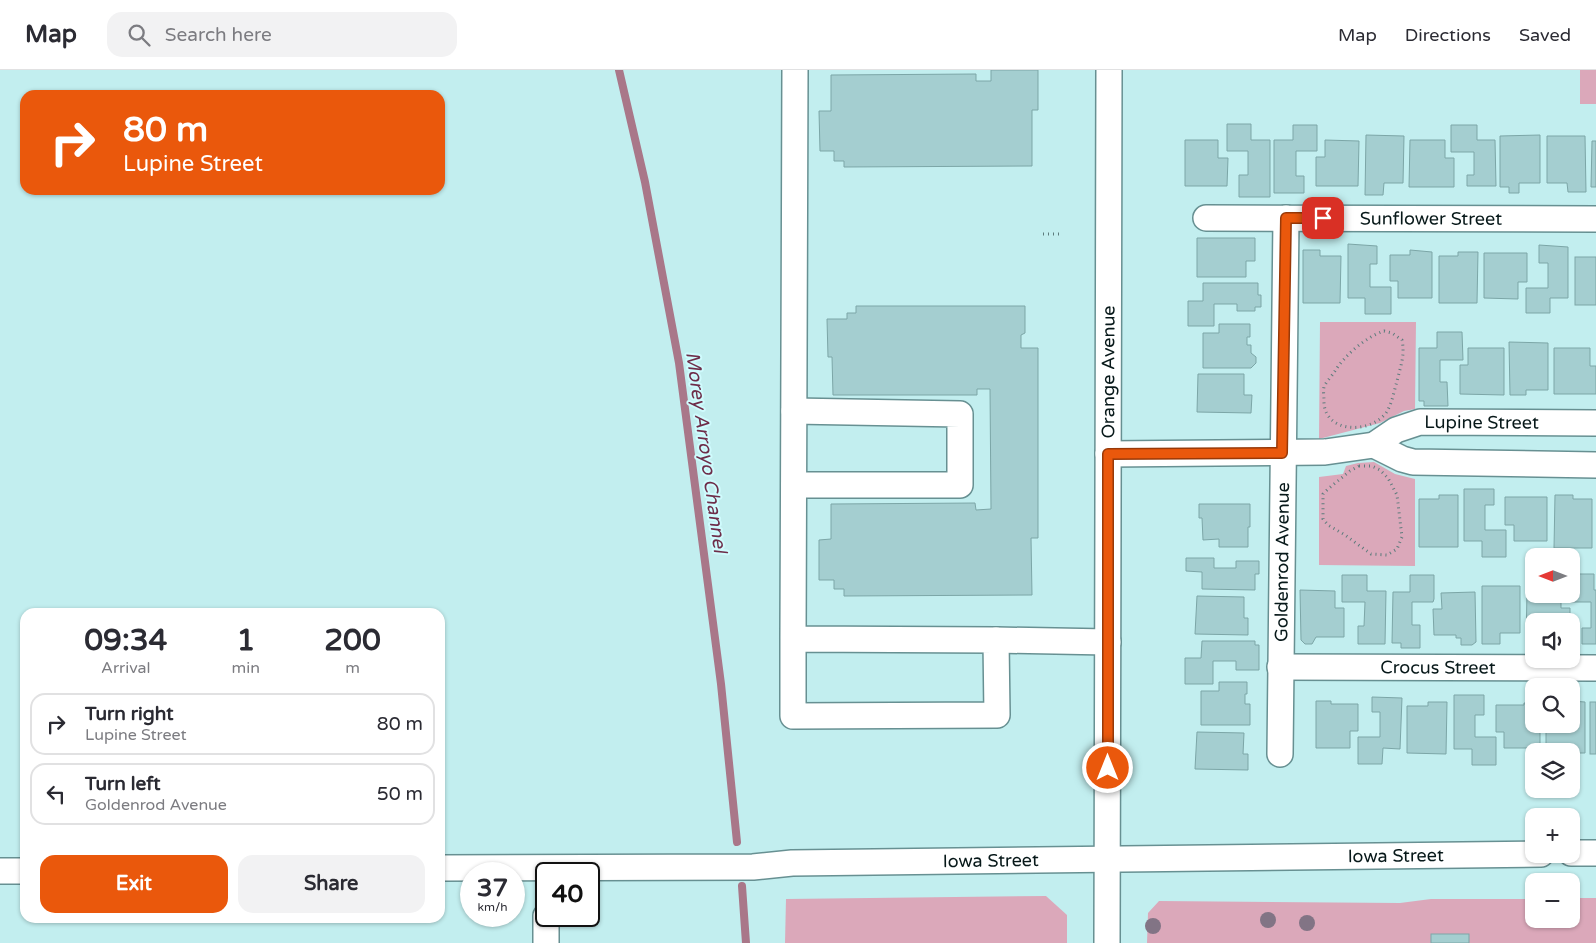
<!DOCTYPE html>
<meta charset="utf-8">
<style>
:root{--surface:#fff;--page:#f2f2f3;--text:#2b2b33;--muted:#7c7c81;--line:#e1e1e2;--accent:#ea580c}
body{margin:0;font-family:"Varela Round",sans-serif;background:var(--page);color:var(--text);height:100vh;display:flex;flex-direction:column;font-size:19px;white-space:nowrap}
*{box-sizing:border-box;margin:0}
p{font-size:16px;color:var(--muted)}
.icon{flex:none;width:28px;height:28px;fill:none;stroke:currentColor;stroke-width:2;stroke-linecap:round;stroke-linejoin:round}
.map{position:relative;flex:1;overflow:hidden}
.side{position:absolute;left:20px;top:538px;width:425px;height:315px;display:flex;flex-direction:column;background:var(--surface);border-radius:15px;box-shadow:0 1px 4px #0004}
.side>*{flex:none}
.top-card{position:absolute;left:20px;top:20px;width:425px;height:105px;border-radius:15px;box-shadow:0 1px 4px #0004;background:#ea580c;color:#fff;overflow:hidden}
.needle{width:32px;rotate:270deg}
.fabs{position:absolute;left:1525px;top:478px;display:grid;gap:10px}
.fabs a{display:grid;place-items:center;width:55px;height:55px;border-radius:10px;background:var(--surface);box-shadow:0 1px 4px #0004;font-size:25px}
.speed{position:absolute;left:460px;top:792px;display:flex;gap:10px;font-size:25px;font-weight:700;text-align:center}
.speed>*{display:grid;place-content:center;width:65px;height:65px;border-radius:50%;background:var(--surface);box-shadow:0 1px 4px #0004;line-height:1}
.speed small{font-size:12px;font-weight:400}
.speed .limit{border:2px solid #111;border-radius:8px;background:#fff;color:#111}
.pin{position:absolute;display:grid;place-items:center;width:42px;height:42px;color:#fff;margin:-21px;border-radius:10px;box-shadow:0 2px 8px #0006}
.me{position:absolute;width:55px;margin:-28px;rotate:0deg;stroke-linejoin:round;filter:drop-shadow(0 0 4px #0008)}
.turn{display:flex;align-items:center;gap:18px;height:105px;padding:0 20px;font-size:22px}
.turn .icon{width:65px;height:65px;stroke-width:2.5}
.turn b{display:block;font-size:35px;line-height:42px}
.eta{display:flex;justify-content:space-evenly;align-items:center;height:85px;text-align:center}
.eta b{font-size:30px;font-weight:800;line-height:35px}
.button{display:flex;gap:10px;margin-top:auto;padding:10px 20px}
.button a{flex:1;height:58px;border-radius:15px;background:var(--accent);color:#fff;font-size:20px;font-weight:800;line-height:58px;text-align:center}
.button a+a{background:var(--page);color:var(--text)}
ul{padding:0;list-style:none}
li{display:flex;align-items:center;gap:15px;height:62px;margin:0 10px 8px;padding:0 10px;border:2px solid var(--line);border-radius:15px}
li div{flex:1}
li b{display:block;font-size:19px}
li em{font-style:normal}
header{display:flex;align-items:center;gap:30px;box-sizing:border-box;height:70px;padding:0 25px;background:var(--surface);border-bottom:1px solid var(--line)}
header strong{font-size:24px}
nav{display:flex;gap:28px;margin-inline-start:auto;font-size:18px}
.search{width:350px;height:45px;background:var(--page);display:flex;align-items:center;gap:12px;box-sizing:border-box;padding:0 18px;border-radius:15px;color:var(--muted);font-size:19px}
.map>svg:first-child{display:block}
.green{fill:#dba8ba}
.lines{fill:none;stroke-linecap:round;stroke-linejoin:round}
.stream{stroke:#a97789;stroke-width:8}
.building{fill:#a4ced0;stroke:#7ca6a7}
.minor-casing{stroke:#679092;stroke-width:28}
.path{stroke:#5d7b7c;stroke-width:3;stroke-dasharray:1 4;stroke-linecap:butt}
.minor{stroke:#fff;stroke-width:25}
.tree{fill:#827485}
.route-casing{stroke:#983908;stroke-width:12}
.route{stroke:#ea580c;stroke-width:9}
.labels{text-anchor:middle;stroke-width:4;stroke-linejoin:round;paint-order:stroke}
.street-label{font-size:18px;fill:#071819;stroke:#cffbfd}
.water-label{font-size:19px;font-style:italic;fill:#6e2d49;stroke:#cffbfd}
</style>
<header>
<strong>Map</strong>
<div class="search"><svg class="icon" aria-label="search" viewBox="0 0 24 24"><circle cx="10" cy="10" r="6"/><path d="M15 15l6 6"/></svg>Search here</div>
<nav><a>Map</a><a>Directions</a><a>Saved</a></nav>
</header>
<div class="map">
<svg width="1596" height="873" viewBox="0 0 1596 873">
<rect width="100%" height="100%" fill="#c2eeef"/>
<g class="green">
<rect x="1580" y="0" width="16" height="34"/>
<path d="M1320 252H1416L1415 339 1404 341 1380 353 1319 369Z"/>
<path d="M1374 392 1395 404 1415 409V496L1319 495V407L1343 404 1346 396 1358 393Z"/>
<path d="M1046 826 1067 845V873H785L786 829Z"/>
<path d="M1571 828H1596V873H1147L1148 843 1159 831 1400 833 1431 829H1534V849H1571Z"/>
</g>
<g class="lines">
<g class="stream">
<path d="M619 0 645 112 679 293 721 614 737 772"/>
<path d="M742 816 746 873"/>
</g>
</g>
<g class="building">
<path d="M991 0H1038V40H1032V96L844 97V91H834V81H820L819 41H831V5L976 4V11H991Z"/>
<path d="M1227 54H1251V70H1270V127H1239V105H1248V81H1227Z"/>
<path d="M1293 55H1317V81H1296V106H1304V123H1274V70H1293Z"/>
<path d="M1451 55H1477V70H1495L1496 116H1467V105H1474V82H1451Z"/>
<path d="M1366 65 1404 66 1403 113H1384L1383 125H1365Z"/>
<path d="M1540 65V113H1519V123H1509V117H1500V66Z"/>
<path d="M1547 66H1585L1586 122H1568L1567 113H1547Z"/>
<path d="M1185 70H1218V88H1228L1227 116H1185Z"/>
<path d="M1325 70 1359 71 1358 116H1316V87H1325Z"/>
<path d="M1410 70H1445V88H1454V117H1409Z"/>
<path d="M1592 71H1596V117H1591Z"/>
<path d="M1197 168H1255V191H1246V207H1197Z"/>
<path d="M1348 174 1377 176V194H1370V217H1391V244H1365V228H1348Z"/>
<path d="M1539 175 1568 177V228H1550V243H1526V218H1548V193H1539Z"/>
<path d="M1303 180H1320V186H1341L1340 233H1303Z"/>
<path d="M1410 180 1432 182V228H1398V211H1390V185H1410Z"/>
<path d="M1458 182H1478L1477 233H1439V186H1458Z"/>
<path d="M1484 183H1527V212H1518V229L1484 228Z"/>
<rect x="1575" y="187" width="21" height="48"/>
<path d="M1203 213H1258V225H1261V237H1255V241H1237V234H1214V256H1188V231H1203Z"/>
<path d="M856 236H1025V263L1021 265V278H1038V468H1031L1032 525 844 526V519H834V510H819V470L831 469V434L975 433 976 440 991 439 990 319H977V325H833L832 287H828L827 249H847V243H856Z"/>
<path d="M1219 254H1250V267H1247V275H1251V283L1256 287V293L1251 298H1203V263H1219Z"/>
<path d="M1437 262H1462L1463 290H1440V312H1447L1448 336H1424V331H1419V278H1437Z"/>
<path d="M1509 272 1548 273V320H1526V325H1510Z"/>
<path d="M1468 278H1504V325L1460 324V295H1468Z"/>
<path d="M1554 278H1590V296H1596V324H1554Z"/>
<path d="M1198 304H1244V325H1252L1251 343 1197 342Z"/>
<path d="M1464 419H1494V435H1485V460H1506V487H1482V471H1464Z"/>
<path d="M1439 425H1458V477H1419V429H1439Z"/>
<path d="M1555 425H1573V429H1592V478H1554Z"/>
<path d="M1505 427H1547V471H1514V455H1505Z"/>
<path d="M1199 434H1250V457H1248V477H1219V469L1203 470 1202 448H1199Z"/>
<path d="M1186 488H1214V498H1236V491H1259V504H1255V520L1202 519V502L1186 501Z"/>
<path d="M1571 504H1594V520H1596V574H1582V558H1591V532H1568V524H1571Z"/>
<path d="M1342 505H1367V521H1386L1385 574H1358V556H1364L1365 532H1342Z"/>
<path d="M1410 505H1434V529L1433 532H1412V555H1420V578H1401V573H1392L1393 522H1410Z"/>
<path d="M1482 516H1520V563H1500V574H1482Z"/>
<path d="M1300 520 1335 521V538H1344V567H1316L1312 574H1305L1301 570Z"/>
<path d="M1527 521H1534V524H1561V538H1570V551H1534V574H1526Z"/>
<path d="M1475 522 1476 572 1472 575H1461V568H1456V565H1434L1433 539H1442L1441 523Z"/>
<path d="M1197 526 1244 527V548H1248V565L1195 564Z"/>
<path d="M1202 571H1255V575H1259V600H1236V591H1213V614H1185V588H1201Z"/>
<path d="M1219 612H1247V624H1245V634H1250V655H1201V621H1219Z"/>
<path d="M1454 625H1484V645H1475V667H1496V695H1472V679H1454Z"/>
<path d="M1372 627 1402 628 1400 679 1383 678 1382 694H1358V667H1380V642H1372Z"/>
<path d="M1316 631H1331V634H1358V661H1350V678H1316Z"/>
<path d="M1571 631 1585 632V683H1571V681H1546V654H1571Z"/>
<path d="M1428 632H1447L1446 684 1407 683V636H1428Z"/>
<rect x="1590" y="632" width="6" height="52"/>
<path d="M1524 633H1534V654H1540V678H1504V662H1496V635H1524Z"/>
<path d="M1197 662 1244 663 1243 684H1248V700L1195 699Z"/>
<rect x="1431" y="864" width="38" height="9"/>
</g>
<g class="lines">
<defs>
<g id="minor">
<path id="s1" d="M1206 148 1596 149"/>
<path d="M1374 375 1402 389 1413 392 1596 395"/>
<path id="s2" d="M1108 384 1325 382 1374 375 1396 360 1420 352 1596 353"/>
<path d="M794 415H960V344L794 341"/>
<path d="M793 569 996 570 997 645 793 646V569L795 0"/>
<path d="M996 570 1108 572"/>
<path id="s3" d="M1280 597 1596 598"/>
<path id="s4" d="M1280 684 1286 148"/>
<path d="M1571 783H1596"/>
<path id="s5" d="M440 798 753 797 792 793 1541 784"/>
<path d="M0 801H25"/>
<path d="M546 846V873"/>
<path id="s6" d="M1107 873 1109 0"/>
</g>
</defs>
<use href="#minor" class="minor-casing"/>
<g class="path">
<path d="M1043 164H1059"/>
<path d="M1384 261 1392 263 1402 270C1405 285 1401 295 1397 311 1394 321 1392 334 1386 343 1369 365 1322 363 1324 329 1324 326 1323 321 1324 317 1326 312 1332 306 1335 301 1344 286 1367 266 1384 261Z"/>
<path d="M1359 396H1372L1380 400 1388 408 1397 425 1402 467 1397 479 1387 485 1371 484 1345 465 1328 455 1323 449V424L1328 419 1350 401Z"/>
</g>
<use href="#minor" class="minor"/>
</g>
<g class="tree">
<circle cx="1268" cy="850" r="8"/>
<circle cx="1307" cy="853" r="8"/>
<circle cx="1153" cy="856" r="8"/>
</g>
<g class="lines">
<defs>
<path id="route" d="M1108 698V384L1282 383 1286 148H1323"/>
</defs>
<use href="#route" class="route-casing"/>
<use href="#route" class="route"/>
</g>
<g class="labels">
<g class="street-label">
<text dy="6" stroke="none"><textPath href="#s1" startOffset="225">Sunflower Street</textPath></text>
<text dy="6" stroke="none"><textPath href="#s6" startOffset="571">Orange Avenue</textPath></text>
<text dy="6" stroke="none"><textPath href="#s2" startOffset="380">Lupine Street</textPath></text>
<text dy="6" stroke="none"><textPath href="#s4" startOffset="192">Goldenrod Avenue</textPath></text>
<text dy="6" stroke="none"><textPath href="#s3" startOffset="158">Crocus Street</textPath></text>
<text dy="6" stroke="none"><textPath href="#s5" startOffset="956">Iowa Street</textPath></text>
<text dy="6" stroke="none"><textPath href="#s5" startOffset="551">Iowa Street</textPath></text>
</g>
<g class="water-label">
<text transform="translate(707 382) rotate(82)" y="7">Morey Arroyo Channel</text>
</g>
</g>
</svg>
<div class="fabs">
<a><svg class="needle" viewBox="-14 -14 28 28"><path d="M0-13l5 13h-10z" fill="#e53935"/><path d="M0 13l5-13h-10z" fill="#7c7c81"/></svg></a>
<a><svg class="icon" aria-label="sound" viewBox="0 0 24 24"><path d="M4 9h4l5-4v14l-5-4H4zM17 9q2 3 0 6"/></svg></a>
<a><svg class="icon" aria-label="search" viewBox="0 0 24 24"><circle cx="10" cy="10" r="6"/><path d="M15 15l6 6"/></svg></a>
<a><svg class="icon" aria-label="layers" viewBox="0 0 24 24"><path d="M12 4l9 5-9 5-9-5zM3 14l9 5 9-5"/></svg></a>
<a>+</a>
<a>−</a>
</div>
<div class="speed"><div>37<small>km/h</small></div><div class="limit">40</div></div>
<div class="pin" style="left:1323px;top:148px;background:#d93025"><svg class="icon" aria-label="arrive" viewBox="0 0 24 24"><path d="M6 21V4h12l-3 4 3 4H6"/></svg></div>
<svg class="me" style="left:1108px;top:698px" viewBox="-20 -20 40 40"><circle r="17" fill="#ea580c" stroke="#fff" stroke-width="3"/><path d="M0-11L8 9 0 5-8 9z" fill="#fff"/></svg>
<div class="top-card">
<div class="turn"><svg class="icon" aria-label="right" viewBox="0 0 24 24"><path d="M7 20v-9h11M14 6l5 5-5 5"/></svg><div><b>80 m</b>Lupine Street</div></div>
</div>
<section class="side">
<div class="eta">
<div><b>09:34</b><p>Arrival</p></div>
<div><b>1</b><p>min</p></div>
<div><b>200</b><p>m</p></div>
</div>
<ul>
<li><svg class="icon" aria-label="right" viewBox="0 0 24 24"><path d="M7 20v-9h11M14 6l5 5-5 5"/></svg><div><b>Turn right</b><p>Lupine Street</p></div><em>80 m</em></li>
<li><svg class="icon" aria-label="left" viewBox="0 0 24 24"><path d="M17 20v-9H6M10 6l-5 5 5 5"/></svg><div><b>Turn left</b><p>Goldenrod Avenue</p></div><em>50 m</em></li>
</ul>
<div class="button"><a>Exit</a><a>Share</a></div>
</section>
</div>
